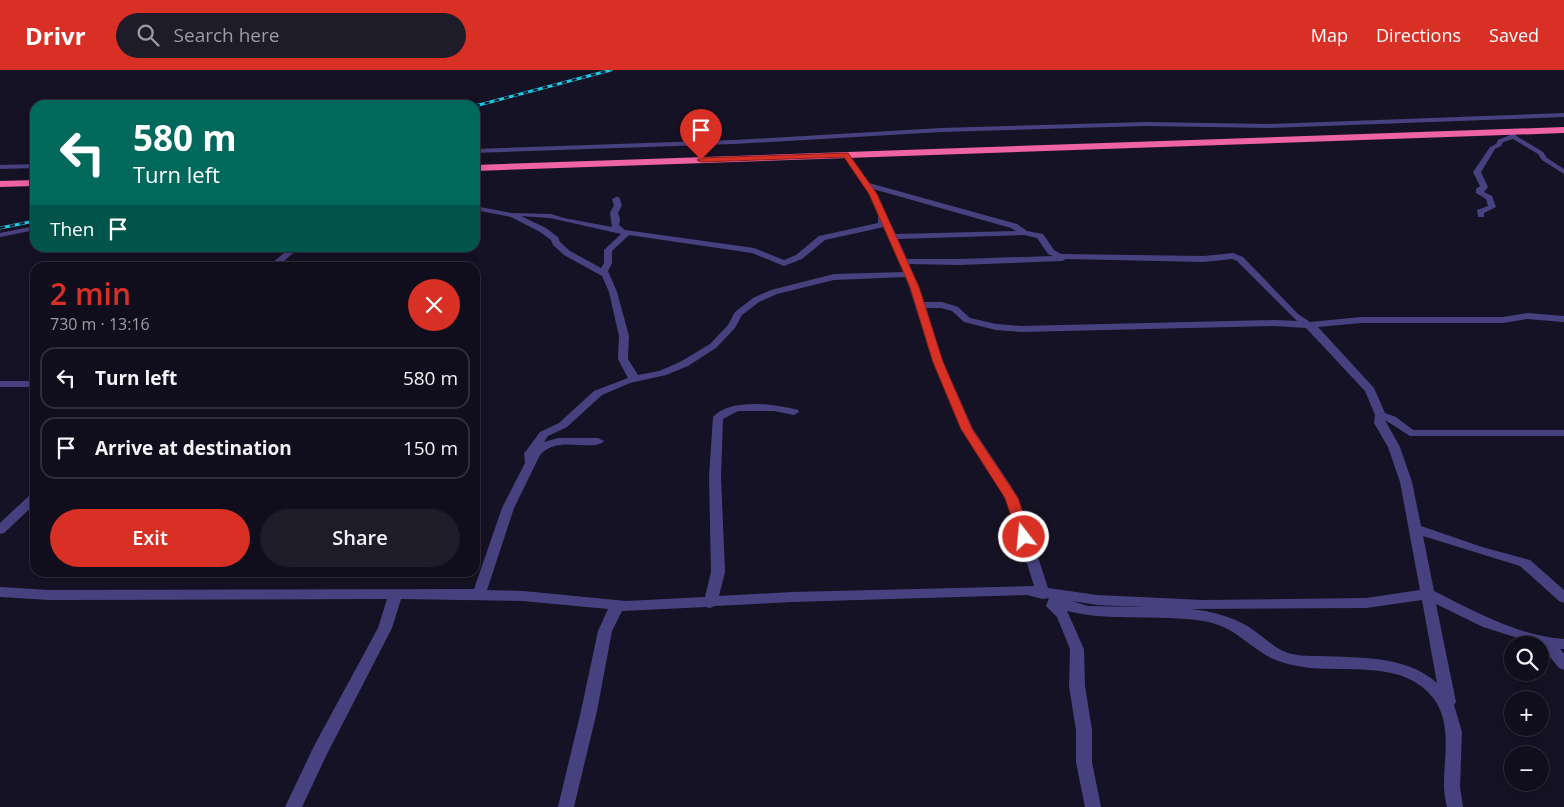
<!DOCTYPE html>
<meta charset="utf-8">
<style>
:root{--surface:#100e1c;--page:#1e1c29;--text:#f1f3f6;--muted:#9c9ca3;--line:#302e3b;--accent:#d93025}
body{margin:0;font-family:"Open Sans",sans-serif;background:var(--page);color:var(--text);height:100vh;display:flex;flex-direction:column;font-size:19px;white-space:nowrap}
*{box-sizing:border-box;margin:0}
p{font-size:16px;color:var(--muted)}
.icon{flex:none;width:28px;height:28px;fill:none;stroke:currentColor;stroke-width:2;stroke-linecap:round;stroke-linejoin:round}
.map{position:relative;flex:1;overflow:hidden}
.drawer{position:absolute;left:30px;top:192px;width:450px;height:315px;display:flex;flex-direction:column;background:var(--surface);border-radius:15px;box-shadow:0 2px 12px #0003,0 0 0 1px var(--line)}
.drawer>*{flex:none}
.guide{position:absolute;left:30px;top:30px;width:450px;height:152px;border-radius:15px;box-shadow:0 2px 12px #0003,0 0 0 1px var(--line);background:#00695c;color:#fff;overflow:hidden}
.buttons{position:absolute;left:1504px;top:566px;display:grid;gap:10px}
.buttons a{display:grid;place-items:center;width:45px;height:45px;border-radius:50%;background:var(--surface);box-shadow:0 2px 12px #0003,0 0 0 1px var(--line);font-size:25px}
.pin{position:absolute;display:grid;place-items:center;width:42px;height:42px;color:#fff;margin:-51px -21px;border-radius:50% 50% 50% 0;rotate:-45deg;box-shadow:0 0 5px #0007}
.pin .icon{rotate:45deg}
.me{position:absolute;width:55px;margin:-28px;rotate:344deg;stroke-linejoin:round;filter:drop-shadow(0 0 4px #0008)}
.turn{display:flex;align-items:center;gap:18px;height:105px;padding:0 20px;font-size:22px}
.turn .icon{width:65px;height:65px;stroke-width:2.5}
.turn b{display:block;font-size:35px;line-height:42px}
.then{display:flex;align-items:center;height:48px;padding:0 20px;background:#0003;gap:10px;font-size:19px}
.round{display:grid;place-items:center;flex:none;width:52px;height:52px;border-radius:26px;background:var(--page)}
.summary{display:flex;align-items:center;justify-content:space-between;height:85px;padding:0 20px}
h1{font-size:30px;font-weight:600;line-height:38px;color:var(--accent)}
.cta{display:flex;gap:10px;margin-top:auto;padding:10px 20px}
.cta a{flex:1;height:58px;border-radius:30px;background:var(--accent);color:#fff;font-size:20px;font-weight:600;line-height:58px;text-align:center}
.cta a+a{background:var(--page);color:var(--text)}
ul{padding:0;list-style:none}
li{display:flex;align-items:center;gap:15px;height:62px;margin:0 10px 8px;padding:0 10px;border:2px solid var(--line);border-radius:15px}
li div{flex:1}
li b{display:block;font-size:19px}
li em{font-style:normal}
header{display:flex;align-items:center;gap:30px;box-sizing:border-box;height:70px;padding:0 25px;background:var(--accent);color:#fff}
header strong{font-size:24px}
nav{display:flex;gap:28px;margin-inline-start:auto;font-size:18px}
.search{width:350px;height:45px;background:var(--page);display:flex;align-items:center;gap:12px;box-sizing:border-box;padding:0 18px;border-radius:28px;color:var(--muted);font-size:19px}
.map>svg:first-child{display:block}
.lines{fill:none;stroke-linecap:round;stroke-linejoin:round}
.street{fill:#47427f;fill-rule:evenodd}
.highway{fill:#ee63a1;fill-rule:evenodd}
.rail-casing{stroke:#1ccbe6;stroke-width:3}
.rail{stroke:#161225;stroke-width:2;stroke-dasharray:5;stroke-linecap:butt}
.route{fill:#d93025;stroke:#8d1f18}
</style>
<header>
<strong>Drivr</strong>
<div class="search"><svg class="icon" aria-label="search" viewBox="0 0 24 24"><circle cx="10" cy="10" r="6"/><path d="M15 15l6 6"/></svg>Search here</div>
<nav><a>Map</a><a>Directions</a><a>Saved</a></nav>
</header>
<div class="map">
<svg width="1564" height="737" viewBox="0 0 1564 737">
<rect width="100%" height="100%" fill="#161225"/>
<g class="lines">
<g class="street">
<path d="M1564 43V47L1270 58 1146 56 941 62 734 74 475 83V79L734 70 941 58 1146 52 1270 54Z"/>
<path d="M1507 60H1511L1518 67 1543 82 1547 88 1564 99V104L1542 90 1538 84 1513 69 1503 72 1501 76 1495 79 1481 102 1488 117 1484 122 1492 126 1496 137 1484 143V147H1478L1477 140 1488 136 1486 129 1476 123V119L1480 116 1473 102 1490 77 1496 74 1498 70 1510 65 1506 61Z"/>
<path d="M846 83 848 84 869 113 1017 154 1027 161 1043 164 1054 180 1061 184 1204 186 1233 183 1243 187 1298 244 1310 252 1361 247H1503L1527 243 1564 246V252L1527 249 1503 253H1361L1318 257 1374 318 1385 343 1396 347 1413 360H1564V366H1410L1385 350 1400 377 1412 412 1421 456 1482 477 1530 490 1564 520V533L1559 531 1520 496 1423 466 1434 521C1474 541 1518 566 1564 569V579H1560L1564 584V600L1559 598 1540 575 1483 557 1436 534 1456 632 1454 635 1462 662 1460 717 1463 737H1447C1445 730 1444 722 1444 714 1444 686 1452 654 1434 629 1403 587 1342 605 1298 596 1291 595 1280 592 1273 589 1247 576 1235 556 1203 551 1158 544 1112 552 1067 541L1084 579 1085 616 1092 660V692L1101 737H1085L1076 692V660L1069 616 1070 579 1057 547 1046 536 1049 528 1043 529 1027 525 792 532 715 536 710 538 706 537 622 541 612 561 597 641 574 737H558L581 641 598 561 608 539 523 531 401 529 392 558 327 684 302 737H285L314 676 378 558 387 529 49 530 0 527V517L49 520 474 519 502 438 525 393 524 383 526 381 540 362 559 353 594 321 628 308 618 289 619 266 609 222 602 206 564 185 553 175 551 170 540 162 511 147 475 140V136L511 143 551 144 564 148 612 157 610 143 614 135 612 129 616 127H619L622 135 618 143 620 149 619 155 625 160 754 178 784 190 796 185 819 166 878 153C881 132 855 103 843 85ZM873 119 1011 158 1016 161 896 164ZM521 146 550 148 621 164 604 180V193L601 198 570 181 560 172 558 167 546 158ZM884 157 904 202 834 204 771 220 753 228 735 242 728 255 710 274 680 292 659 301 638 305 628 289 629 266 617 222 608 201 612 193V181L629 165 752 183 784 196 802 189 825 170ZM1024 165 1037 168 1048 184 1053 186 959 189H907L898 169ZM1066 189 1204 192 1232 189 1237 191 1297 251 1274 250 1021 256 996 254 970 248 958 237 942 232H924L909 194 959 195 1062 191ZM906 207 933 292 961 359 999 416 1010 438 1034 516 792 522 719 526 725 502 721 407 723 349 738 341H774L794 345 799 342 798 340C774 334 731 328 713 347L709 407 711 502 705 527 626 531 523 521 487 520 514 438 540 385C559 364 591 383 604 371L598 368H558L544 372 548 366 567 357 602 325 630 313 666 305 688 296 716 278 735 258 742 245 759 232 777 224 834 210ZM926 238H941L952 241 964 252 996 260 1021 262 1274 256 1306 258 1365 321 1375 345 1374 353 1388 377 1400 412 1420 520 1366 528 1203 530 1097 525 1048 518 1022 438 1011 416 973 359 943 292ZM1422 530 1437 613C1406 585 1359 588 1320 586 1308 586 1294 586 1283 581 1271 575 1260 564 1249 557 1231 546 1210 541 1191 539L1366 538ZM1072 531 1097 535 1144 537 1088 536Z"/>
<path d="M35 94V98L0 99V95Z"/>
<path d="M35 156V160L0 167V163Z"/>
<path d="M290 178H299L276 198H266Z"/>
<rect x="0" y="311" width="35" height="6"/>
<path d="M35 423V434L4 463 0 464V453L31 424Z"/>
</g>
<g class="highway">
<path d="M1564 57V63L475 101V95Z"/>
<path d="M35 110V116L0 117V111Z"/>
</g>
<defs>
<g id="rail">
<path d="M475 36 611 0"/>
<path d="M0 158 35 151"/>
</g>
</defs>
<use href="#rail" class="rail-casing"/>
<use href="#rail" class="rail"/>
</g>
<path class="route" d="M848 83 877 124 919 217 943 292 972 359 1018 428 1031 467 1029 470 1024 471 1018 467 1005 428 961 359 933 292 910 217 869 124 844 87 701 92 697 90 701 88Z"/>
</svg>
<div class="buttons">
<a><svg class="icon" aria-label="search" viewBox="0 0 24 24"><circle cx="10" cy="10" r="6"/><path d="M15 15l6 6"/></svg></a>
<a>+</a>
<a>−</a>
</div>
<div class="pin" style="left:701px;top:90px;background:#d93025"><svg class="icon" aria-label="arrive" viewBox="0 0 24 24"><path d="M6 21V4h12l-3 4 3 4H6"/></svg></div>
<svg class="me" style="left:1024px;top:467px" viewBox="-20 -20 40 40"><circle r="17" fill="#d93025" stroke="#fff" stroke-width="3"/><path d="M0-11L8 9 0 5-8 9z" fill="#fff"/></svg>
<div class="guide">
<div class="turn"><svg class="icon" aria-label="left" viewBox="0 0 24 24"><path d="M17 20v-9H6M10 6l-5 5 5 5"/></svg><div><b>580 m</b>Turn left</div></div>
<div class="then">Then<svg class="icon" aria-label="arrive" viewBox="0 0 24 24"><path d="M6 21V4h12l-3 4 3 4H6"/></svg></div>
</div>
<section class="drawer">
<div class="summary"><div><h1>2 min</h1><p>730 m · 13:16</p></div><a class="round" style="background:#d93025;color:#fff"><svg class="icon" aria-label="close" viewBox="0 0 24 24"><path d="M6 6l12 12M18 6L6 18"/></svg></a></div>
<ul>
<li><svg class="icon" aria-label="left" viewBox="0 0 24 24"><path d="M17 20v-9H6M10 6l-5 5 5 5"/></svg><div><b>Turn left</b></div><em>580 m</em></li>
<li><svg class="icon" aria-label="arrive" viewBox="0 0 24 24"><path d="M6 21V4h12l-3 4 3 4H6"/></svg><div><b>Arrive at destination</b></div><em>150 m</em></li>
</ul>
<div class="cta"><a>Exit</a><a>Share</a></div>
</section>
</div>
